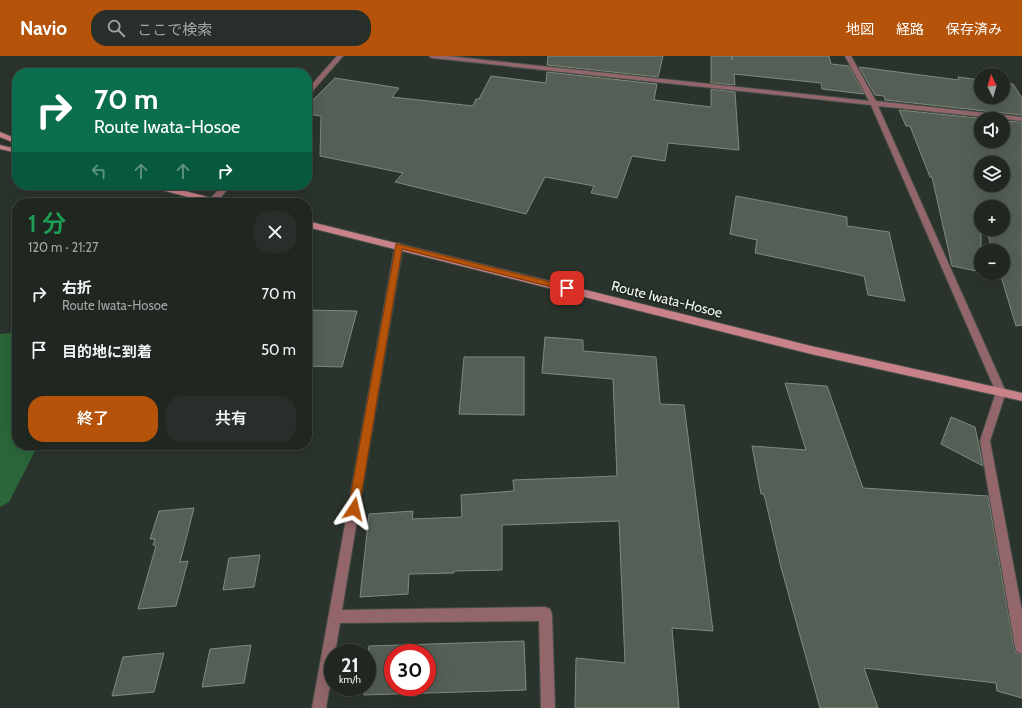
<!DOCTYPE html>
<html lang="ja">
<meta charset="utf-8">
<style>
:root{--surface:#202721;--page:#282f2a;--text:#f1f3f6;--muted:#a2a5a5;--line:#3d443f;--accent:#b45309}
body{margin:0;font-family:Cabin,"Noto Sans JP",sans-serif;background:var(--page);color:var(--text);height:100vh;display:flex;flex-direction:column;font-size:15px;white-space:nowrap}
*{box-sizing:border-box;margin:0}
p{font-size:13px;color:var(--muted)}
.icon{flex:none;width:22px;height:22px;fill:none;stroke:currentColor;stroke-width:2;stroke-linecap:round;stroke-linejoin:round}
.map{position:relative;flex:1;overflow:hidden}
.sheet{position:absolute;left:12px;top:142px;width:300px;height:252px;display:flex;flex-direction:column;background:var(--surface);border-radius:16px;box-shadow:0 4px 16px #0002,0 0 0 1px var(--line)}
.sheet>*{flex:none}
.hud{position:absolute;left:12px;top:12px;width:300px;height:122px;border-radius:16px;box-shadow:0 4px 16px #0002,0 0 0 1px var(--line);background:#0b6e4f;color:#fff;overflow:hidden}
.needle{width:26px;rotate:355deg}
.fabs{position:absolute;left:974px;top:12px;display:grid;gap:8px}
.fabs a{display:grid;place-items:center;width:36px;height:36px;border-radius:50%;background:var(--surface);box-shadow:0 4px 16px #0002,0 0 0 1px var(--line);font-size:20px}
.speed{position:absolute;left:324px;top:588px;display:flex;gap:8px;font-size:20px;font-weight:700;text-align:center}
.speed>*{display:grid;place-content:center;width:52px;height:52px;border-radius:50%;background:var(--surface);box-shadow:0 4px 16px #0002,0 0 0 1px var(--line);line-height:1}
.speed small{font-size:10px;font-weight:400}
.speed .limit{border:6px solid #d22;background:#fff;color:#111}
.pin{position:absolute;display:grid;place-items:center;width:34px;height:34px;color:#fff;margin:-17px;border-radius:8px;box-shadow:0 2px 6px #0006}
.me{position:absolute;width:44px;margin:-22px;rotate:10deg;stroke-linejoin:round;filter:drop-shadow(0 0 3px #0008)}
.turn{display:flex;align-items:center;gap:14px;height:84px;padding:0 16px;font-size:18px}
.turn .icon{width:52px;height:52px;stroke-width:2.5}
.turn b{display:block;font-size:28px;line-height:34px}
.lanes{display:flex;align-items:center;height:38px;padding:0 16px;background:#0003;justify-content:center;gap:20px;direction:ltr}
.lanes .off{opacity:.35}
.round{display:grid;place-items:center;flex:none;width:42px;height:42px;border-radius:16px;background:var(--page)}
.head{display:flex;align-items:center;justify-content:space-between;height:68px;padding:0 16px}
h1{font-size:24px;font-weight:600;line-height:30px;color:#1e9e55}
.button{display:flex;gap:8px;margin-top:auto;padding:8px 16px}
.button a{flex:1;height:46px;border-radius:16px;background:var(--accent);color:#fff;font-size:16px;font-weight:600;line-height:46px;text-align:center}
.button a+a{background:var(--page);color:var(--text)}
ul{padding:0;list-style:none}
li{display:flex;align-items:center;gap:12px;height:56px;padding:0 16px}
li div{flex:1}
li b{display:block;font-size:15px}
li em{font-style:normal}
header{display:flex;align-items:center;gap:24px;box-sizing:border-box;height:56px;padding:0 20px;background:var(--accent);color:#fff}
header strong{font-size:19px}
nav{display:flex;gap:22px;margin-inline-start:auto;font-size:14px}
.search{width:280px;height:36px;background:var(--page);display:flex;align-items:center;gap:10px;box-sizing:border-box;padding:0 14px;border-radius:16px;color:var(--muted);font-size:15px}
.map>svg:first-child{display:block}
.green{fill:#2b6639}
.building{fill:#555f56;stroke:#808a81;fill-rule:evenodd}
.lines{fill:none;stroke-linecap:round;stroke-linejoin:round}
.street-casing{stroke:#474f48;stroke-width:2}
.secondary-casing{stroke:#474f48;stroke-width:2}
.street{fill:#92666a;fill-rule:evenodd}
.secondary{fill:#c98289;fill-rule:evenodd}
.route{fill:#b45309;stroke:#753606}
.labels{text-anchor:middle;stroke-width:3.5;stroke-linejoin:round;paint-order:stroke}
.street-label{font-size:14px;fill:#f1f7f2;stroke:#212a23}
</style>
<header>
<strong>Navio</strong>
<div class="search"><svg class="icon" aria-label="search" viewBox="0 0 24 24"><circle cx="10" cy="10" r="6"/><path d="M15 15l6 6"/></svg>ここで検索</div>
<nav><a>地図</a><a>経路</a><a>保存済み</a></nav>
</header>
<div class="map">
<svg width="1022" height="652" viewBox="0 0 1022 652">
<rect width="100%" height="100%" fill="#2b342c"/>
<path class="green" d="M17 276V389H38L9 446 0 451V278Z"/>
<g class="building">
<path d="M548 0H663L658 21 547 9Z"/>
<path d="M711 0H732V4L733 0H829L831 8 849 10 864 38 822 33 821 27 734 18 735 29 711 27Z"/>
<path d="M859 11 959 24 958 21 981 24V41H1003V27L1013 28 1022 42V59L885 44 884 40 875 39Z"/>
<path d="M547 16 657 28 654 44 711 51V33L735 36 739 94 668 87 665 105 632 100 617 142 591 137 594 130 545 121 526 158 395 126 403 117 320 100 321 60 307 58V50L335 22 399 32 392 41 473 50 476 43H479L491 20 546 27Z"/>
<path d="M899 54 988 63H981V85H1003V65L1022 66V269L1016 270 1000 217H1003V195H993L986 173H1003V151H981V216L952 210 932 121H930L910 70H906ZM981 107H1003V129H981Z"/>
<path d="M736 140 847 161V170L889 176 905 245 868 239 864 220 755 197 757 184 730 178Z"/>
<path d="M307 254 357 255 342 311 307 310Z"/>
<path d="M545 281 583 284V295L656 301 660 348 684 349 713 575 672 572 679 652H575L576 602 625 607 619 465 502 469V514L454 515V517L409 518 408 538 360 541 369 458 413 455 412 463 462 461 461 439 514 435 513 424 617 420 613 323 542 317Z"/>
<path d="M464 301H524V359L459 358Z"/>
<path d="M785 327 827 330 863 432 988 440 1014 591 1016 597 1022 599V642L997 635 996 627 864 612 878 652H820L781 511 764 438H761L752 390 806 394Z"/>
<path d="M951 361 975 371 983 410 941 388Z"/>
<path d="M194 452 180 506 188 505 176 550 138 553 156 490 153 489 155 483H150L159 455Z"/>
<path d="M260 499 254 531 223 534 229 502Z"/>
<path d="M524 585 526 634 364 639V631H367V610L369 590ZM393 597H427V631H393Z"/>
<path d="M251 589 244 627 202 631 210 593Z"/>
<path d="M164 597 154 636 112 640 123 601Z"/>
</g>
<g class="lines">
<defs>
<g id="street">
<path d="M337 0H343L309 39 307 40V34Z"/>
<path d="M429 0H448L869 45 845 0H851L876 45 1022 61V65L878 50 1006 336 990 385 1022 555V598L1017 596 1015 591 980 385 996 336 871 49 432 2Z"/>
<path d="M223 129H231L216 147H210V143Z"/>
<path d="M399 187 403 190 342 554 545 551 550 553 552 558 555 652H541L539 565 340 567 335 597H333V611L326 652H312L395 190Z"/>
</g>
<g id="secondary">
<path d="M0 76 17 83V88L0 81Z"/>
<path d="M0 89 17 93V97L0 93Z"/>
<path d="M149 129H162L223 145 224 147H211L150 131Z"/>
<path d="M307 165 811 290 1022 337V345L811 298 307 171Z"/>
</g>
</defs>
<use href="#street" class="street-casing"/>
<use href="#secondary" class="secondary-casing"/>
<use href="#street" class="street"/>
<use href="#secondary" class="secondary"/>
</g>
<path class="route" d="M396 188H398L567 230 571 232 567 235 402 193 359 453 357 456 354 458 350 456 348 453Z"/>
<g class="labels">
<g class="street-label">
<text transform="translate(667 243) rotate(14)" y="5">Route Iwata-Hosoe</text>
</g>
</g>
</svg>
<div class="fabs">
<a><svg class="needle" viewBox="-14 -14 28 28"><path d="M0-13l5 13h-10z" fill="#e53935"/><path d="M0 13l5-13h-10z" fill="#a2a5a5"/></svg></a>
<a><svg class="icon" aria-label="sound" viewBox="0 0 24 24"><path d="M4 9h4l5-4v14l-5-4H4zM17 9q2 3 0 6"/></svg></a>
<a><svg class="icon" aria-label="layers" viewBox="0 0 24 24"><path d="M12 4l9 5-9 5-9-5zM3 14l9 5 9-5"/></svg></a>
<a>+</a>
<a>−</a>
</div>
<div class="speed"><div>21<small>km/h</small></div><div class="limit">30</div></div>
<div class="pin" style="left:567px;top:232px;background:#d93025"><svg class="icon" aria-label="arrive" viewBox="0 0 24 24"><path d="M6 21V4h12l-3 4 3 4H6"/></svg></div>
<svg class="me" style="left:354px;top:453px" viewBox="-20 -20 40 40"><path d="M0-17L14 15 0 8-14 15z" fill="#b45309" stroke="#fff" stroke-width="4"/></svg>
<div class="hud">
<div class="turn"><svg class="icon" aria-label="right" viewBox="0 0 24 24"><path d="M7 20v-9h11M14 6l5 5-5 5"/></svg><div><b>70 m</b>Route Iwata-Hosoe</div></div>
<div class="lanes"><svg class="icon off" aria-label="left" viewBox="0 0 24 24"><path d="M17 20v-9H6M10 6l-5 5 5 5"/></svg><svg class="icon off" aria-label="ahead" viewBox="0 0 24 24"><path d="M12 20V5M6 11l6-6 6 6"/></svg><svg class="icon off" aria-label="ahead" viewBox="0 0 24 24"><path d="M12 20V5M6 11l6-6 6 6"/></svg><svg class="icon" aria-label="right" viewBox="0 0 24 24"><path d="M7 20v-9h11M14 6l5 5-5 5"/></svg></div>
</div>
<section class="sheet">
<div class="head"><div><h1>1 分</h1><p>120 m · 21:27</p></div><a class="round"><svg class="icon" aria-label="close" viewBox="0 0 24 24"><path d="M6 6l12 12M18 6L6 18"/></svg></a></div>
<ul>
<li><svg class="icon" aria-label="right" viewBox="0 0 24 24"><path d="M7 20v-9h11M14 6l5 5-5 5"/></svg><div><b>右折</b><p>Route Iwata-Hosoe</p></div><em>70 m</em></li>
<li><svg class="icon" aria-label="arrive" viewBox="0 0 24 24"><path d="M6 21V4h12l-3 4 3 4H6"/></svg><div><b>目的地に到着</b></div><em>50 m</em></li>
</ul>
<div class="button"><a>終了</a><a>共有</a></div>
</section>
</div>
